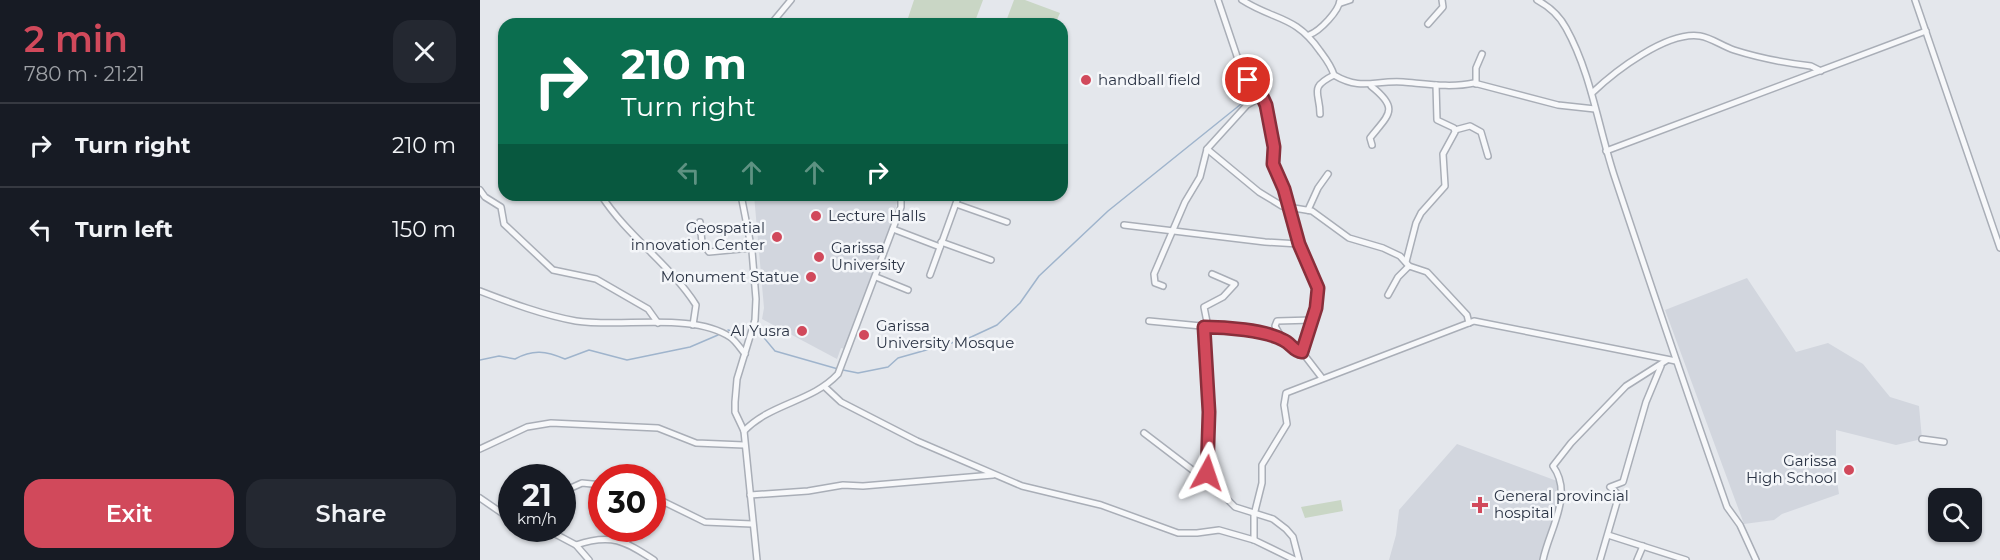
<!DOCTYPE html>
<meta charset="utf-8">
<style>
:root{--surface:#171b24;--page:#242831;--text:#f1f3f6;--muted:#9ea1a6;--line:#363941;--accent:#d1495b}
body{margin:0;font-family:Montserrat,sans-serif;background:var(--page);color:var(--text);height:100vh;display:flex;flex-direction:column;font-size:22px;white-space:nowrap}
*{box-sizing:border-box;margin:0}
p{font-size:20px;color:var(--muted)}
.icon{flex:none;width:33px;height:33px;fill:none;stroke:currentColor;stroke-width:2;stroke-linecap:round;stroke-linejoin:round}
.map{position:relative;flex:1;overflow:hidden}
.sheet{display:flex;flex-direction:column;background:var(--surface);width:480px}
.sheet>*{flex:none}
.hud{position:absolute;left:18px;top:18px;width:570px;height:183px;border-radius:18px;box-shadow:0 2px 4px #0004;background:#0b6e4f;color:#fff;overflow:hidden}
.controls{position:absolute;left:1448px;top:488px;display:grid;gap:12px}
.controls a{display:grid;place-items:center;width:54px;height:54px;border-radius:12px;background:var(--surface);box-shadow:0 2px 4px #0004;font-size:30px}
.speed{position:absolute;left:18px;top:464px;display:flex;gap:12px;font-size:30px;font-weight:700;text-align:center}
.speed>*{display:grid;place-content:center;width:78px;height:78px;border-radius:50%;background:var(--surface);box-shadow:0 2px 4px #0004;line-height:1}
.speed small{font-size:15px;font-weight:400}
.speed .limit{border:9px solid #d22;background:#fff;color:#111}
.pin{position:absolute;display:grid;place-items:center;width:51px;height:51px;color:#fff;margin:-26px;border:3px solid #fff;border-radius:50%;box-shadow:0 2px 6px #0007}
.me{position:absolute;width:66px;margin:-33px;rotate:5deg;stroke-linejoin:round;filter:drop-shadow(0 0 4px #0008)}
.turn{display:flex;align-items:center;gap:21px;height:126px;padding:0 24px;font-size:27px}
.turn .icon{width:78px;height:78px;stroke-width:2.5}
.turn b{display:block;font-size:42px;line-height:51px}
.lanes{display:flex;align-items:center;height:57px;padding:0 24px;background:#0003;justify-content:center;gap:30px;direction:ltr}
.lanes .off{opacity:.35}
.round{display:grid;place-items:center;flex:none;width:63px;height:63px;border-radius:18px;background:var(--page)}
.head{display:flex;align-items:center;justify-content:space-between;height:102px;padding:0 24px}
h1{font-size:36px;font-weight:600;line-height:45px;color:var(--accent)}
.button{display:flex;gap:12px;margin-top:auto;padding:12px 24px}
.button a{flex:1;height:69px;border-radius:18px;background:var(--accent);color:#fff;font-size:24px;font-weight:600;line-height:69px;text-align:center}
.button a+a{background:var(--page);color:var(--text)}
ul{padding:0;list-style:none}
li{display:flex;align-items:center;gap:18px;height:84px;padding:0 24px;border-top:2px solid var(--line)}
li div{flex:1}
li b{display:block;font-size:22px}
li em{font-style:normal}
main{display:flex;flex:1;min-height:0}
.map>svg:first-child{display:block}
.built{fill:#d2d6de}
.green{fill:#c9d6c5}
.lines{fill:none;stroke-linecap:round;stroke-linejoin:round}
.stream{stroke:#9fb4cc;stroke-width:1.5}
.minor-casing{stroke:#a9aeb7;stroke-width:8}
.minor{stroke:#f7f8fa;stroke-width:5}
.route-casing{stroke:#882f3b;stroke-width:15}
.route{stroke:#d1495b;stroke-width:10}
.poi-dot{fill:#d1495b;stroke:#f4f6f9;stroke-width:2}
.labels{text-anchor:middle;stroke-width:5;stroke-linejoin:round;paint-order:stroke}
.poi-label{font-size:15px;fill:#2b3445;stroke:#f4f6f9;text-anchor:start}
</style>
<main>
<section class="sheet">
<div class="head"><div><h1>2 min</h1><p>780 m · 21:21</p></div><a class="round"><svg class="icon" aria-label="close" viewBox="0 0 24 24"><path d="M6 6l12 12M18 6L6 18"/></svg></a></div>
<ul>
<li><svg class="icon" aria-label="right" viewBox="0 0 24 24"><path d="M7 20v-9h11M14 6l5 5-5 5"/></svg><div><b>Turn right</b></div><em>210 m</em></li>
<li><svg class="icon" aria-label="left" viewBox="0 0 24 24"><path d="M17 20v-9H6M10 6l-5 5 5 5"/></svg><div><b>Turn left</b></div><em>150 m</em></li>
</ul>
<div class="button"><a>Exit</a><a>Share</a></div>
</section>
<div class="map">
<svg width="1520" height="560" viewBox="0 0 1520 560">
<rect width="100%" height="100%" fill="#e4e7ec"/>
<g class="built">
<path d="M274 195H419L412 221 366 349 361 348 357 359 282 319 284 308Z"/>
<path d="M1267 278 1316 352 1348 343 1383 364 1410 397 1439 406 1442 439 1416 445 1356 430V474L1359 494 1302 514 1294 520 1264 524 1185 310Z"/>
<path d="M977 444 1077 481V501L1065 560H909L916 535 919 510Z"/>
</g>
<g class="green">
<path d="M434 0H503L494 24H426Z"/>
<path d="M534 0H545L580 13 575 24H525Z"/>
<path d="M861 500 863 511 825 518 821 507Z"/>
</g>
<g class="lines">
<g class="stream">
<path d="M780 89 790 82"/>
<path d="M248 330 264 334"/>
<path d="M280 333 295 351 358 369"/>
<path d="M0 360 19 356 35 359C53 349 66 351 85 359L109 350 147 360 210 347 238 335"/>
<path d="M363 370 378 373 408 367 418 358 489 338 517 325 540 303 559 276 628 211 776 92"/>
</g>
<defs>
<g id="minor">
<path d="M738 0 763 74 779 90 786 105 794 147 793 164 804 189 819 244 838 288 836 308 822 352"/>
<path d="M762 0C795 21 815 15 840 51 846 59 851 65 854 75 881 91 895 80 923 82 947 84 971 88 994 83L1078 105 1115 109"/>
<path d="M1057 0C1070 7 1079 15 1086 28 1111 73 1118 126 1134 175 1171 286 1208 396 1247 507L1260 525 1276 560"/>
<path d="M1435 0 1520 248"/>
<path d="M861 3 870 0"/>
<path d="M291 24 311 0"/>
<path d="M948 24 963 7 962 0"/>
<path d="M829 35C840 31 859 11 860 0"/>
<path d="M996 84V68L1002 54"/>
<path d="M891 86C920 109 909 114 890 138L892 145"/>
<path d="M1112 93C1135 71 1187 31 1220 36 1232 38 1242 46 1254 50 1279 58 1306 63 1331 66L1341 71"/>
<path d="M840 114C840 92 828 88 854 75"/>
<path d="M975 130 990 126 1001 132 1008 156"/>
<path d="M727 149 779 192 802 206 832 211 869 238 903 248 920 256 929 266 947 272 987 315 989 323"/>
<path d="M1126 151 1446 31"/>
<path d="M0 190 5 197 21 207 24 224 73 270 116 279 168 309 178 323"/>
<path d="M121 195C147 236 190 264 216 305L213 325"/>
<path d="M261 195 272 251 276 299 275 320 257 379 255 402V412L264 431 277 560"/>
<path d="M476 204 527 222"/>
<path d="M828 210 838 188 848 174"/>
<path d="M220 222 222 243 229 252 271 248"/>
<path d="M644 225 785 242 819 244"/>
<path d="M413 229 460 247"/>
<path d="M461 242 511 260"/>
<path d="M926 262 936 223 941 213 965 186 963 154 975 132 974 128 957 120 956 85"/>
<path d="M450 275 479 195"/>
<path d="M396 277 428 290"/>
<path d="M683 286 675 283 674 274 705 202 720 177 727 149 767 105 783 96"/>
<path d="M0 291C31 303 63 315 96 321 140 328 213 312 250 337 256 341 260 348 265 354"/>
<path d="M908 295 918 277 929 266"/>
<path d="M669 321 763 330 803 340 817 351 822 352 842 378"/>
<path d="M724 327 729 412 727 480"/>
<path d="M728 327 724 307 743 297 755 284 732 274"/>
<path d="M803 340 795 326 797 321 833 320"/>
<path d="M346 388 361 402 437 441 542 486 621 505 698 533H717L739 530 774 540 815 560"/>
<path d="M264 431C291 403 332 402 358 374L421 207V195"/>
<path d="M664 433 736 488 755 507 793 519 806 529 813 537 819 560"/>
<path d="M1442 439 1464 442"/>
<path d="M0 449 47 427 71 423 178 428 216 443 264 445"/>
<path d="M82 492 102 483 122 485"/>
<path d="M270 495 328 491 363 485 383 486 513 475"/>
<path d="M172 496 225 522 272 524"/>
<path d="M0 498 32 520"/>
<path d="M64 528 96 545 109 560"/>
<path d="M1128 535 1206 560"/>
<path d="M774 540V515L782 483V465L807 424 804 405 806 393 994 321 1196 361"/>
<path d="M146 542 157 528"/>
<path d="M96 545C131 533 145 541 174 560"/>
<path d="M1063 560C1069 530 1094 495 1073 466L1091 443 1146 386 1187 360"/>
<path d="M1120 560 1139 495 1130 487 1143 482 1166 402 1181 366"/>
<path d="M1157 560 1163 546"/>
</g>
</defs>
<use href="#minor" class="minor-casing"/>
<use href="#minor" class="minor"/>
</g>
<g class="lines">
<defs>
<path id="route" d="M727 473 729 412 724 327C745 327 785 330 803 340 811 343 813 351 822 352L836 308 838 288 819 244 804 189 793 164 794 147 786 105 779 90 768 80"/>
</defs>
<use href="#route" class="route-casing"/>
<use href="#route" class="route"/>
</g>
<g class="poi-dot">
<circle cx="606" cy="80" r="6"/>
<circle cx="336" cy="216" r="6"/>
<circle cx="297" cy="237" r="6"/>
<circle cx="339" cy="257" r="6"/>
<circle cx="331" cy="277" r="6"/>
<circle cx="322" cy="331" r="6"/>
<circle cx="384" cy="335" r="6"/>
<circle cx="1369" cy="470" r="6"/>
<path d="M997 496h6v6h6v6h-6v6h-6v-6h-6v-6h6z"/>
</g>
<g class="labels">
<g class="poi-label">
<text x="618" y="85">handball field</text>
<text x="348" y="221">Lecture Halls</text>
<text x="285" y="233" text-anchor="end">Geospatial<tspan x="285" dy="17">innovation Center</tspan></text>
<text x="351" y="253">Garissa<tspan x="351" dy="17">University</tspan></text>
<text x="319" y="282" text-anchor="end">Monument Statue</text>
<text x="396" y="331">Garissa<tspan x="396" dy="17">University Mosque</tspan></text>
<text x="310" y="336" text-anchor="end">Al Yusra</text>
<text x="1357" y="466" text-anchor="end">Garissa<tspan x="1357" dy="17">High School</tspan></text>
<text x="1014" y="501">General provincial<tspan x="1014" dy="17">hospital</tspan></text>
</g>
</g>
</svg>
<div class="controls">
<a><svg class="icon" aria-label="search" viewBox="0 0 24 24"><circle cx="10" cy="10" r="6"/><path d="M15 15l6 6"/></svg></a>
</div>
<div class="speed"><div>21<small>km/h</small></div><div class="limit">30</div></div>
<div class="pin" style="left:768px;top:80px;background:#d93025"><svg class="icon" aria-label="arrive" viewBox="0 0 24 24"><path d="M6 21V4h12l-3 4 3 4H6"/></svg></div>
<svg class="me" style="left:727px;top:473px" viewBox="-20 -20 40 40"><path d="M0-17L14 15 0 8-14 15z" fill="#d1495b" stroke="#fff" stroke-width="4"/></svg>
<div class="hud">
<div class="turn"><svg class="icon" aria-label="right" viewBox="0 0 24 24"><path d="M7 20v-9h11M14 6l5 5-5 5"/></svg><div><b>210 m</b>Turn right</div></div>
<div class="lanes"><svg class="icon off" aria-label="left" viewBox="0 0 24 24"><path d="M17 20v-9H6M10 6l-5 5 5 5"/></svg><svg class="icon off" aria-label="ahead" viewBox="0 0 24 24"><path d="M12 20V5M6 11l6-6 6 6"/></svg><svg class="icon off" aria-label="ahead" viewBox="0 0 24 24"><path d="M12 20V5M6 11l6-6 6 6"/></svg><svg class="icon" aria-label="right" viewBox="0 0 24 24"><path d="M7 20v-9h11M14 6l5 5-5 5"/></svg></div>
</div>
</div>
</main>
